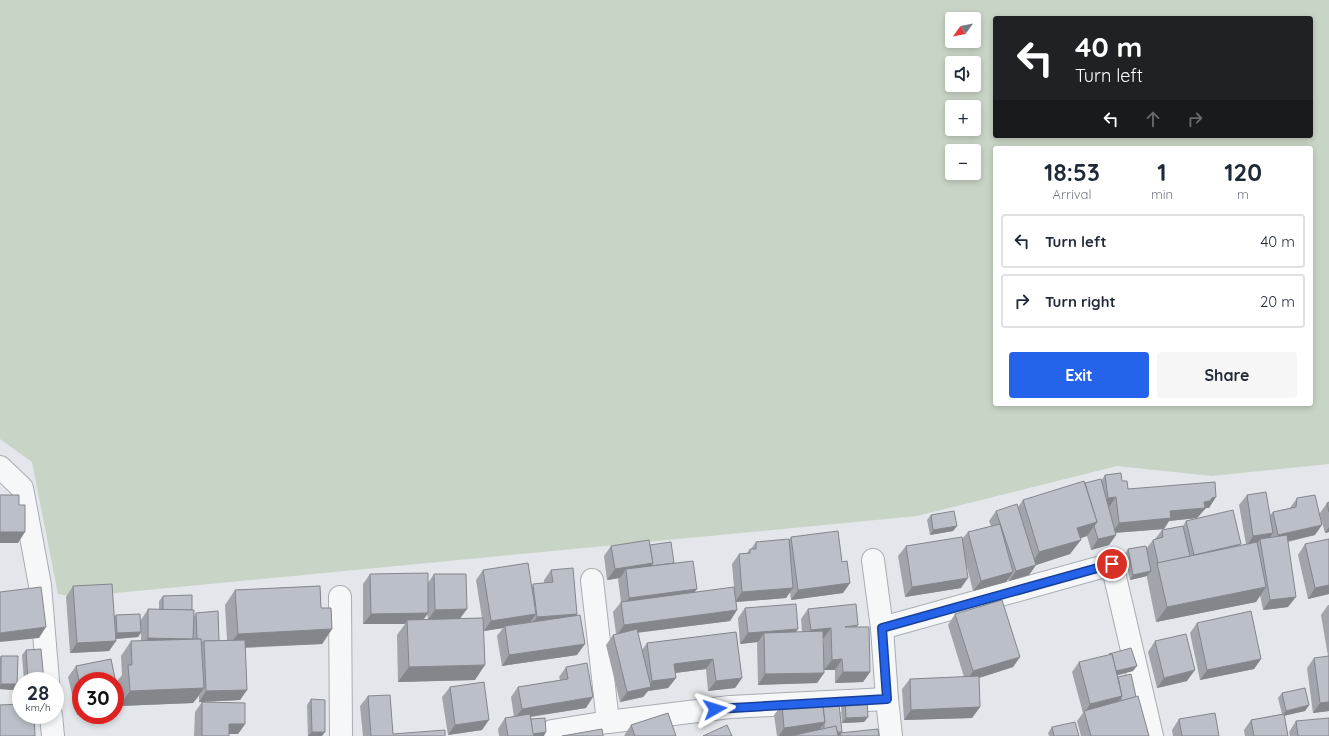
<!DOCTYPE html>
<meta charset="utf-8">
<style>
:root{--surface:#fff;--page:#f6f6f7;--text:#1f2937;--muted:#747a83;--line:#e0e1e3;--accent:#2563eb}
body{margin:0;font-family:Quicksand,sans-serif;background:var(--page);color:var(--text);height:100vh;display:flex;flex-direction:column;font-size:15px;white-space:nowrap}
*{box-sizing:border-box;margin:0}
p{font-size:13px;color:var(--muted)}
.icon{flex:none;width:22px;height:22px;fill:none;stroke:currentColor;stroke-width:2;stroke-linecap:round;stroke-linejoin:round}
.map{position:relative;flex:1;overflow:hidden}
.side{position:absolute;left:993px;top:146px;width:320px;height:260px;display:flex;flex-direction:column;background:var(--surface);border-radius:4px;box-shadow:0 2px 6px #0003}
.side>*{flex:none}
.guide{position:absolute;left:993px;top:16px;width:320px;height:122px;border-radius:4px;box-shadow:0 2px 6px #0003;background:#202124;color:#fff;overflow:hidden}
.needle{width:26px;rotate:237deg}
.fabs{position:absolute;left:945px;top:12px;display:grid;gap:8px}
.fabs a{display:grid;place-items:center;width:36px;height:36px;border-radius:4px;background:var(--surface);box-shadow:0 2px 6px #0003;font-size:20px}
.speed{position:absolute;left:12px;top:672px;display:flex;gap:8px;font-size:20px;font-weight:700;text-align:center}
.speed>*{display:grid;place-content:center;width:52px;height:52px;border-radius:50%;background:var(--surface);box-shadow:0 2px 6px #0003;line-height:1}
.speed small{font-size:10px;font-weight:400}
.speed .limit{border:6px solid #d22;background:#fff;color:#111}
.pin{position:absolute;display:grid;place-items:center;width:34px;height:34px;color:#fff;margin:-17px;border:2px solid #fff;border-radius:50%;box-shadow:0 1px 4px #0007}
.me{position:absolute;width:44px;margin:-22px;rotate:84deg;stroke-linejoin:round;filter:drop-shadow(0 0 3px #0008)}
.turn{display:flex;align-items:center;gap:14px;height:84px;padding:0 16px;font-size:18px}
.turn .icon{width:52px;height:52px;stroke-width:2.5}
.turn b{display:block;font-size:28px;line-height:34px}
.lanes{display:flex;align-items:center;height:38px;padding:0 16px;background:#0003;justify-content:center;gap:20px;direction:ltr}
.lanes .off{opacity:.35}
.eta{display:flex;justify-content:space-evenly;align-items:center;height:68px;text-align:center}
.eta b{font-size:24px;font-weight:700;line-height:28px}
.cta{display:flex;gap:8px;margin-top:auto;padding:8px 16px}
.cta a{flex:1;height:46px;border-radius:4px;background:var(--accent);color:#fff;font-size:16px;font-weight:700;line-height:46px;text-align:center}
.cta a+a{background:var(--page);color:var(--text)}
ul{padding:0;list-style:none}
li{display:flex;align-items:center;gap:12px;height:54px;margin:0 8px 6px;padding:0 8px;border:2px solid var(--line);border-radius:4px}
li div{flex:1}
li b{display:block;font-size:15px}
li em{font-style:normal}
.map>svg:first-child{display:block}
.green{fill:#c8d4c5;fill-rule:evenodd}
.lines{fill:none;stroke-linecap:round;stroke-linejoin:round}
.street-casing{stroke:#a8adb4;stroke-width:24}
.street{stroke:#f6f7f9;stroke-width:22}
.wall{fill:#a1a4ab;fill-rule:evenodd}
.shaded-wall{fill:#83868b}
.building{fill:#bbbfc7;stroke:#83868b}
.route-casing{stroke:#184099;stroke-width:10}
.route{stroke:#2563eb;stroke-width:7}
</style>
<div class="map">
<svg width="1329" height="736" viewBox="0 0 1329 736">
<rect width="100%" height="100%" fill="#e3e6ea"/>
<path class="green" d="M0 0H1329V464L1212 476 1117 466 917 516 105 594 71 596 58 594 32 462 0 439ZM995 18H1311V136H995ZM952 19H974V41H952ZM952 63H974V85H952ZM952 107H974V129H952ZM995 148H1311V404H995ZM952 151H974V173H952Z"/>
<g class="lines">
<defs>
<g id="street">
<path d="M0 467 22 488 40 585 48 681"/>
<path d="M873 560 882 628 887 699 891 736"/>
<path d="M592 580 608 722 730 707 887 699"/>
<path d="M340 597 341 736"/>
<path d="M882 628 1112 564 1152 736"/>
<path d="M51 715 53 736"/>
<path d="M552 731 608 722"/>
</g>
</defs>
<use href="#street" class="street-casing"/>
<use href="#street" class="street"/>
</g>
<g class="wall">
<path d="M1105 475 1122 481 1128 489 1209 508H1206L1197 518 1169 521 1164 529 1115 533 1116 535 1109 545 1091 550 1087 536 1080 538 1070 554 1036 565 1029 575 1009 581 1008 579 1006 582 973 591 966 563 961 588 905 597 898 556 906 546 962 539 968 532 991 526 989 521 996 511 1018 507 1023 500 1085 483 1101 481Z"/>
<path d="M1247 495 1270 515 1273 512 1290 508 1297 498 1320 513 1327 503 1329 502V532L1325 533 1320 515 1315 535 1288 542V607L1263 610 1260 595 1256 602 1156 622 1147 578V576L1130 580 1124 555 1128 549H1146L1153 540 1155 539 1162 530 1183 526 1186 521 1240 546 1246 544 1239 505Z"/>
<path d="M931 515 957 526 953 531 930 535 927 520Z"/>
<path d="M791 537 842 562 850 583 843 593 791 600 790 592 786 598 736 602 737 610 730 621 637 633 642 650 647 643 736 632 742 678 735 688 708 691 706 669 675 673 676 678 668 688 648 691 643 697 620 702 606 645 613 635 616 634 613 612 621 602 618 579 620 578 607 580 604 556 611 546 650 545 674 563 697 589 694 593 734 587 732 564 739 554 747 553 750 549H751L756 542 789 540Z"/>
<path d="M1305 544 1329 594 1308 599 1298 555Z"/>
<path d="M483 570 532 587 533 584 544 583V580L551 570 577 614 576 615 577 655 502 666 497 636 503 628 484 631 475 680 398 682 397 635 405 624H363V584L370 574 428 583 434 574 467 609 460 619 482 618 476 580ZM427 614 428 619H424Z"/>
<path d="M112 584 114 617 116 615 140 614 141 626V620L148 609 159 610V601L163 596 192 595V610H194V616L196 613 218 611 219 641 227 640 225 605 235 590 320 586 321 608H331L332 629 322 644 245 648 247 690 240 700 199 702V696L193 703 119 706V699L115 704V681H81V715H77L68 677 76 666 111 659 119 696 118 680 122 675 121 656 131 641H141V633L138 637 116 639V641L109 651 70 653 66 597 73 586Z"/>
<path d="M1328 605H1329V656H1328L1321 615Z"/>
<path d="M745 608 796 632H802L801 619 808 609 858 625 857 627 870 672 863 682 835 683V670H824V638L823 639 824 673 817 683 758 685 757 643 758 642 740 644 738 618Z"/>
<path d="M955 614 1020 657 1013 667 979 678 980 707 972 718 904 720 902 689 910 679 964 677 948 625Z"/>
<path d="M1197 623 1261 659 1254 669 1200 680 1190 633Z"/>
<path d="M1155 641 1187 681 1157 688 1148 652Z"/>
<path d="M26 650 44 681H24L22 655Z"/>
<path d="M1 656 17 684 14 690 0 689V658Z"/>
<path d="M1314 658 1329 711 1313 713 1307 668Z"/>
<path d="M1079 662 1133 671 1117 675 1118 677 1136 697 1149 736H1081L1077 721 1083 713 1072 672Z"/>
<path d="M566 667 586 708 531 717V719L544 736H499L498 729 505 718 514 717 511 697 518 687 560 680 559 677Z"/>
<path d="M450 687 482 730 448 735 442 697Z"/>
<path d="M1282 693 1309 705 1305 711 1284 716 1288 736H1245L1244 730 1251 720 1282 714 1278 698Z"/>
<path d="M368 696 393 734 445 736H363L360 706Z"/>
<path d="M311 699 322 736H308L307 705Z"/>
<path d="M845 700 868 717 864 722 842 723 841 706Z"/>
<path d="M202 702 245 724 238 734H229V736H194L195 712Z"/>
<path d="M782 705H823L842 732 841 733 879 736H777L774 715Z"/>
<path d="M1179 719 1219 736H1173L1172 730Z"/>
<path d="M1296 721 1329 736H1290L1289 732Z"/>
<path d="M631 725 676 736H624Z"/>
<path d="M1052 727 1079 736H1049L1048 733Z"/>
</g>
<g class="shaded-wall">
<path d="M1116 497 1109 507 1100 508 1108 498Z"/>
<path d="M1216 497 1209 508H1206L1197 518 1169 521 1164 529 1112 533 1119 523 1170 511 1204 502 1212 498Z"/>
<path d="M1097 522 1087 536 1067 543 1077 528Z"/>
<path d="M1322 525 1315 535 1271 545 1278 535Z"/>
<path d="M957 526 953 531 930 535 933 530Z"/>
<path d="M1329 527V532L1325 533Z"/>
<path d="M0 532H25L18 543H0Z"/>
<path d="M1273 533 1266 543 1260 539 1256 545 1246 547 1253 536Z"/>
<path d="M1116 535 1109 545 1091 550 1098 539Z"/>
<path d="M1081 540 1070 554 1036 565 1029 575 1009 581 1016 571 1029 567 1039 552Z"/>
<path d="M653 563 646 574 626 569 620 578 607 580 615 569Z"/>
<path d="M1151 571 1147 576 1130 580 1133 575Z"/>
<path d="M1013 572 1006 582 973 591 981 581Z"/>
<path d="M968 578 961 588 905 597 912 587Z"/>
<path d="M850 583 843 593 791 600 798 590Z"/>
<path d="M1329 585V594L1308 599 1315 588Z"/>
<path d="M1266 587 1256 602 1156 622 1167 607Z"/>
<path d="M793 588 786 598 735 602 742 592Z"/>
<path d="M697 589 689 599 622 608 629 598Z"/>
<path d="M1296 597 1288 607 1263 610 1270 600Z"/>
<path d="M467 609 459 619 428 620 435 610Z"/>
<path d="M737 610 730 621 617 635 624 625Z"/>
<path d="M428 613 421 623 407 620 405 624H363L371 614Z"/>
<path d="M536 614 529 624 505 626 503 628 484 631 491 621Z"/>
<path d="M577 614 570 624 530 627 537 617Z"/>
<path d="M46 627 39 638 0 642V633Z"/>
<path d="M831 628 824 638 803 641 811 630Z"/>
<path d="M332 629 322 644 227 648 238 634Z"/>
<path d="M798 629 791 639 764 633 758 642 740 644 748 633Z"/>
<path d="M141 632 138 637 113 639 117 633Z"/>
<path d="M148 638 193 639 140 648Z"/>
<path d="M116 641 109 651 70 653 77 643Z"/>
<path d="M585 644 577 655 502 666 509 655Z"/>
<path d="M1020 657 1013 667 966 682 973 671Z"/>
<path d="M713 659 706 669 667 674 674 664Z"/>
<path d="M842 659 835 670H824L832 660Z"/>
<path d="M1261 659 1254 669 1200 680 1207 670Z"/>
<path d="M485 665 475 680 398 682 409 667Z"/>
<path d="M1137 666 1133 671 1111 677 1114 672Z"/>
<path d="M1195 670 1187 681 1157 688 1164 678Z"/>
<path d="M843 672H870L863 682 835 683Z"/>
<path d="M824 673 817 683 758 685 765 674Z"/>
<path d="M676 678 668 688 648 691 643 697 620 702 627 692 648 687 652 681Z"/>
<path d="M742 678 735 688 708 691 716 681Z"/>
<path d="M1 684H17L14 690 0 689V685Z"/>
<path d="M204 688 193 703 119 706 130 691Z"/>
<path d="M247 690 240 700 199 702 206 691Z"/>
<path d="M1122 696 1115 706 1085 712 1090 704Z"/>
<path d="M593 697 586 708 514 719 522 709Z"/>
<path d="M119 698 115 704V699Z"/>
<path d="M1329 702V711L1313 713 1320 703Z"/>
<path d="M1309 705 1305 711 1282 716 1286 711Z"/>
<path d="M980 707 972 718 904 720 911 710Z"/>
<path d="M81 709V715H77Z"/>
<path d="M868 717 864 722 842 723 846 718Z"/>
<path d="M489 720 482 730 448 735 455 725Z"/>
<path d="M825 722 818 732 792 736H779L784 728Z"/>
<path d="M229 724H245L238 734H222Z"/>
<path d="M312 732H325L322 736H308Z"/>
<path d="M546 732 544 736H529L530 734Z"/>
<path d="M842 732 839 736H830L833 733Z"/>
</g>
<g class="building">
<path d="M1121 473 1122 481H1127L1128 489 1215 482 1216 497 1212 498 1210 501 1204 502 1205 508 1170 511 1171 518 1119 523 1116 497 1108 498 1105 475Z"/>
<path d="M1101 479 1116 535 1098 539 1094 526 1097 522 1085 483Z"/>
<path d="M1084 481 1097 522 1077 528 1081 540 1039 552 1023 500Z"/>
<path d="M1266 492 1273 533 1253 536 1247 495Z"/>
<path d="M0 495H19V505H25V532H0Z"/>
<path d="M1315 495 1322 525 1278 535 1273 512 1296 507 1297 498Z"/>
<path d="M1329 502V512L1327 503Z"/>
<path d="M1017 504 1036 565 1016 571 996 511Z"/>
<path d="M1233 510 1241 544 1194 555 1186 521Z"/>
<path d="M954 511 957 526 933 530 931 515Z"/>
<path d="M1000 524 1013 572 981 581 968 532Z"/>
<path d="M1183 526 1190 556 1158 563 1153 540 1163 537 1162 530Z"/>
<path d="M838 531 842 562 847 561 850 583 798 590 791 537Z"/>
<path d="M1287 535 1296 597 1270 600 1260 539Z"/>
<path d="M962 537 968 578 912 587 906 546Z"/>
<path d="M789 539 793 588 742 592 739 554 750 553V549H756V542Z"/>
<path d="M1329 539V585L1315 588 1305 544Z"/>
<path d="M649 540 653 563 615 569 611 546Z"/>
<path d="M671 542 674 563 651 566 653 563 650 545Z"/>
<path d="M1257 542 1266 587 1167 607 1157 563Z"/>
<path d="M1146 546 1151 571 1133 575 1128 549Z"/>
<path d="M693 561 697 589 629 598 626 569Z"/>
<path d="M528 563 536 614 491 621 483 570Z"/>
<path d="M573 568 577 614 537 617 533 584 553 582 551 570Z"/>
<path d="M428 573V613L371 614 370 574Z"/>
<path d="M434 574H466L467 609 435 610Z"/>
<path d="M112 584 116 641 77 643 73 586Z"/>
<path d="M320 586 321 608H331L332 629 238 634 235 590Z"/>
<path d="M41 587 46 627 0 633V592Z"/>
<path d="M734 587 737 610 624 625 621 602Z"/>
<path d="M192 595V610H163V596Z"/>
<path d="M1002 600 1020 657 973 671 955 614Z"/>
<path d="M796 604 798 629 748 633 745 608Z"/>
<path d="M856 604 858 625 845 627H869L870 672H843L842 659 832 660 831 628 811 630 808 609Z"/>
<path d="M148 609 194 610 193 639 148 638Z"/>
<path d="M218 611 219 641H204L203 643H201V639H197L196 613Z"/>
<path d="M1251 611 1261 659 1207 670 1197 623Z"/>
<path d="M140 614 141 632 117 633 116 615Z"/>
<path d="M580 615 585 644 509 655 505 626Z"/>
<path d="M483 618 485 665 409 667 407 620Z"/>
<path d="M637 629 651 687 627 692 613 635Z"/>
<path d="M823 631 824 673 765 674 764 633Z"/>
<path d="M736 632 742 678 716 681 713 659 674 664 676 678 652 681 647 643Z"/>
<path d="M1186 634 1195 670 1164 678 1155 641Z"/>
<path d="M201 639 204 688 130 691 128 665H132L131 641Z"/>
<path d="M245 640 247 690 206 691 204 641Z"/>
<path d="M1131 648 1137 666 1116 671 1112 654H1109Z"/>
<path d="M41 649 44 681H28L26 650Z"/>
<path d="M1112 654 1122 696 1090 704 1079 662Z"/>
<path d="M1 656H18L17 684H1Z"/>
<path d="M1329 656V702L1320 703 1314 658Z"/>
<path d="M111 659 119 698 115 699V681H81V692L76 666Z"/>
<path d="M587 663 593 697 522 709 518 687 568 679 566 667Z"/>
<path d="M1131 674 1136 697 1121 701V698L1122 696 1118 677Z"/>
<path d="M979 676 980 707 911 710 910 679Z"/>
<path d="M484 682 489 720 455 725 450 687Z"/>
<path d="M1305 688 1309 705 1286 711 1282 693Z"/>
<path d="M390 695 393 734 445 730V736H371L368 696Z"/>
<path d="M1138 696 1149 736H1091L1084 711Z"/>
<path d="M311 699 325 700V732H312Z"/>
<path d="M867 699 868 717 846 718 845 700Z"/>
<path d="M822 700 825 722 784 728 782 705Z"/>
<path d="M202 702 245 703V724H229V736H202Z"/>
<path d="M21 704V715H34L35 736H0V705Z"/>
<path d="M839 704 842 732H837L836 726 824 729V724L825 722 823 705Z"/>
<path d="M668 713 676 736H635L631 725Z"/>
<path d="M1215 713 1219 736H1182L1179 719Z"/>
<path d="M530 714 534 736H508L505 718Z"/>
<path d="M1284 714 1288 736H1254L1251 720Z"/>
<path d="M545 718 546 732 533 734 531 719Z"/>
<path d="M1329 718V736H1298L1296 721Z"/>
<path d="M1075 722 1079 736H1054L1052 727Z"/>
<path d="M727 725 732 736H703Z"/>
<path d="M836 726 838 736H795V735Z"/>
<path d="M602 729 603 736H562Z"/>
<path d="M878 729 879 736H841L840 733Z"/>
</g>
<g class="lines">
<defs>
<path id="route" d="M715 709 887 699 882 628 1112 564"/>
</defs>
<use href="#route" class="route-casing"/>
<use href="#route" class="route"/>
</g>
</svg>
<div class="fabs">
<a><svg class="needle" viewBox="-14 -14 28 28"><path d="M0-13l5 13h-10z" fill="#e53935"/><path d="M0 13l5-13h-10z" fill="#747a83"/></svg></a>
<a><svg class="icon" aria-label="sound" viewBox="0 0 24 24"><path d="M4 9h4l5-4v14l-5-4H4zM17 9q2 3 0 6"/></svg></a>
<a>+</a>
<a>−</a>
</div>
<div class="speed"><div>28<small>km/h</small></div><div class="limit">30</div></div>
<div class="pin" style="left:1112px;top:564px;background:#d93025"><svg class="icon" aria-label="arrive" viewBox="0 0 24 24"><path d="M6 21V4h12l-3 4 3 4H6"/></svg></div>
<svg class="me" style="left:715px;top:709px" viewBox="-20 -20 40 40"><path d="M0-17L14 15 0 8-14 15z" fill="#2563eb" stroke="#fff" stroke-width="4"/></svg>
<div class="guide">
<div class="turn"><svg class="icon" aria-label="left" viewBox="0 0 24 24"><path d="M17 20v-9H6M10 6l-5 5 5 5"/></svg><div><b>40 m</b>Turn left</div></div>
<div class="lanes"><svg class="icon" aria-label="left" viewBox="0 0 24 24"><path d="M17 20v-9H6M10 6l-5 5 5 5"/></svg><svg class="icon off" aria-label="ahead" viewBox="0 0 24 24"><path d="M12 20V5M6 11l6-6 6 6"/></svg><svg class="icon off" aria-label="right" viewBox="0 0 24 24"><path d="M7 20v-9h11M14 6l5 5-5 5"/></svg></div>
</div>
<section class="side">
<div class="eta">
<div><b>18:53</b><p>Arrival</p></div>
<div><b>1</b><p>min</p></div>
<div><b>120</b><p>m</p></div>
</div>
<ul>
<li><svg class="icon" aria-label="left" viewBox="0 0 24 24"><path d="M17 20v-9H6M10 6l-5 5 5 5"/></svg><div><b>Turn left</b></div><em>40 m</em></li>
<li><svg class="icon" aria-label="right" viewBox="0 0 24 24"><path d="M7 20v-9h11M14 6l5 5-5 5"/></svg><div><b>Turn right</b></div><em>20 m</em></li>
</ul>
<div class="cta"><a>Exit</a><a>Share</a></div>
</section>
</div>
